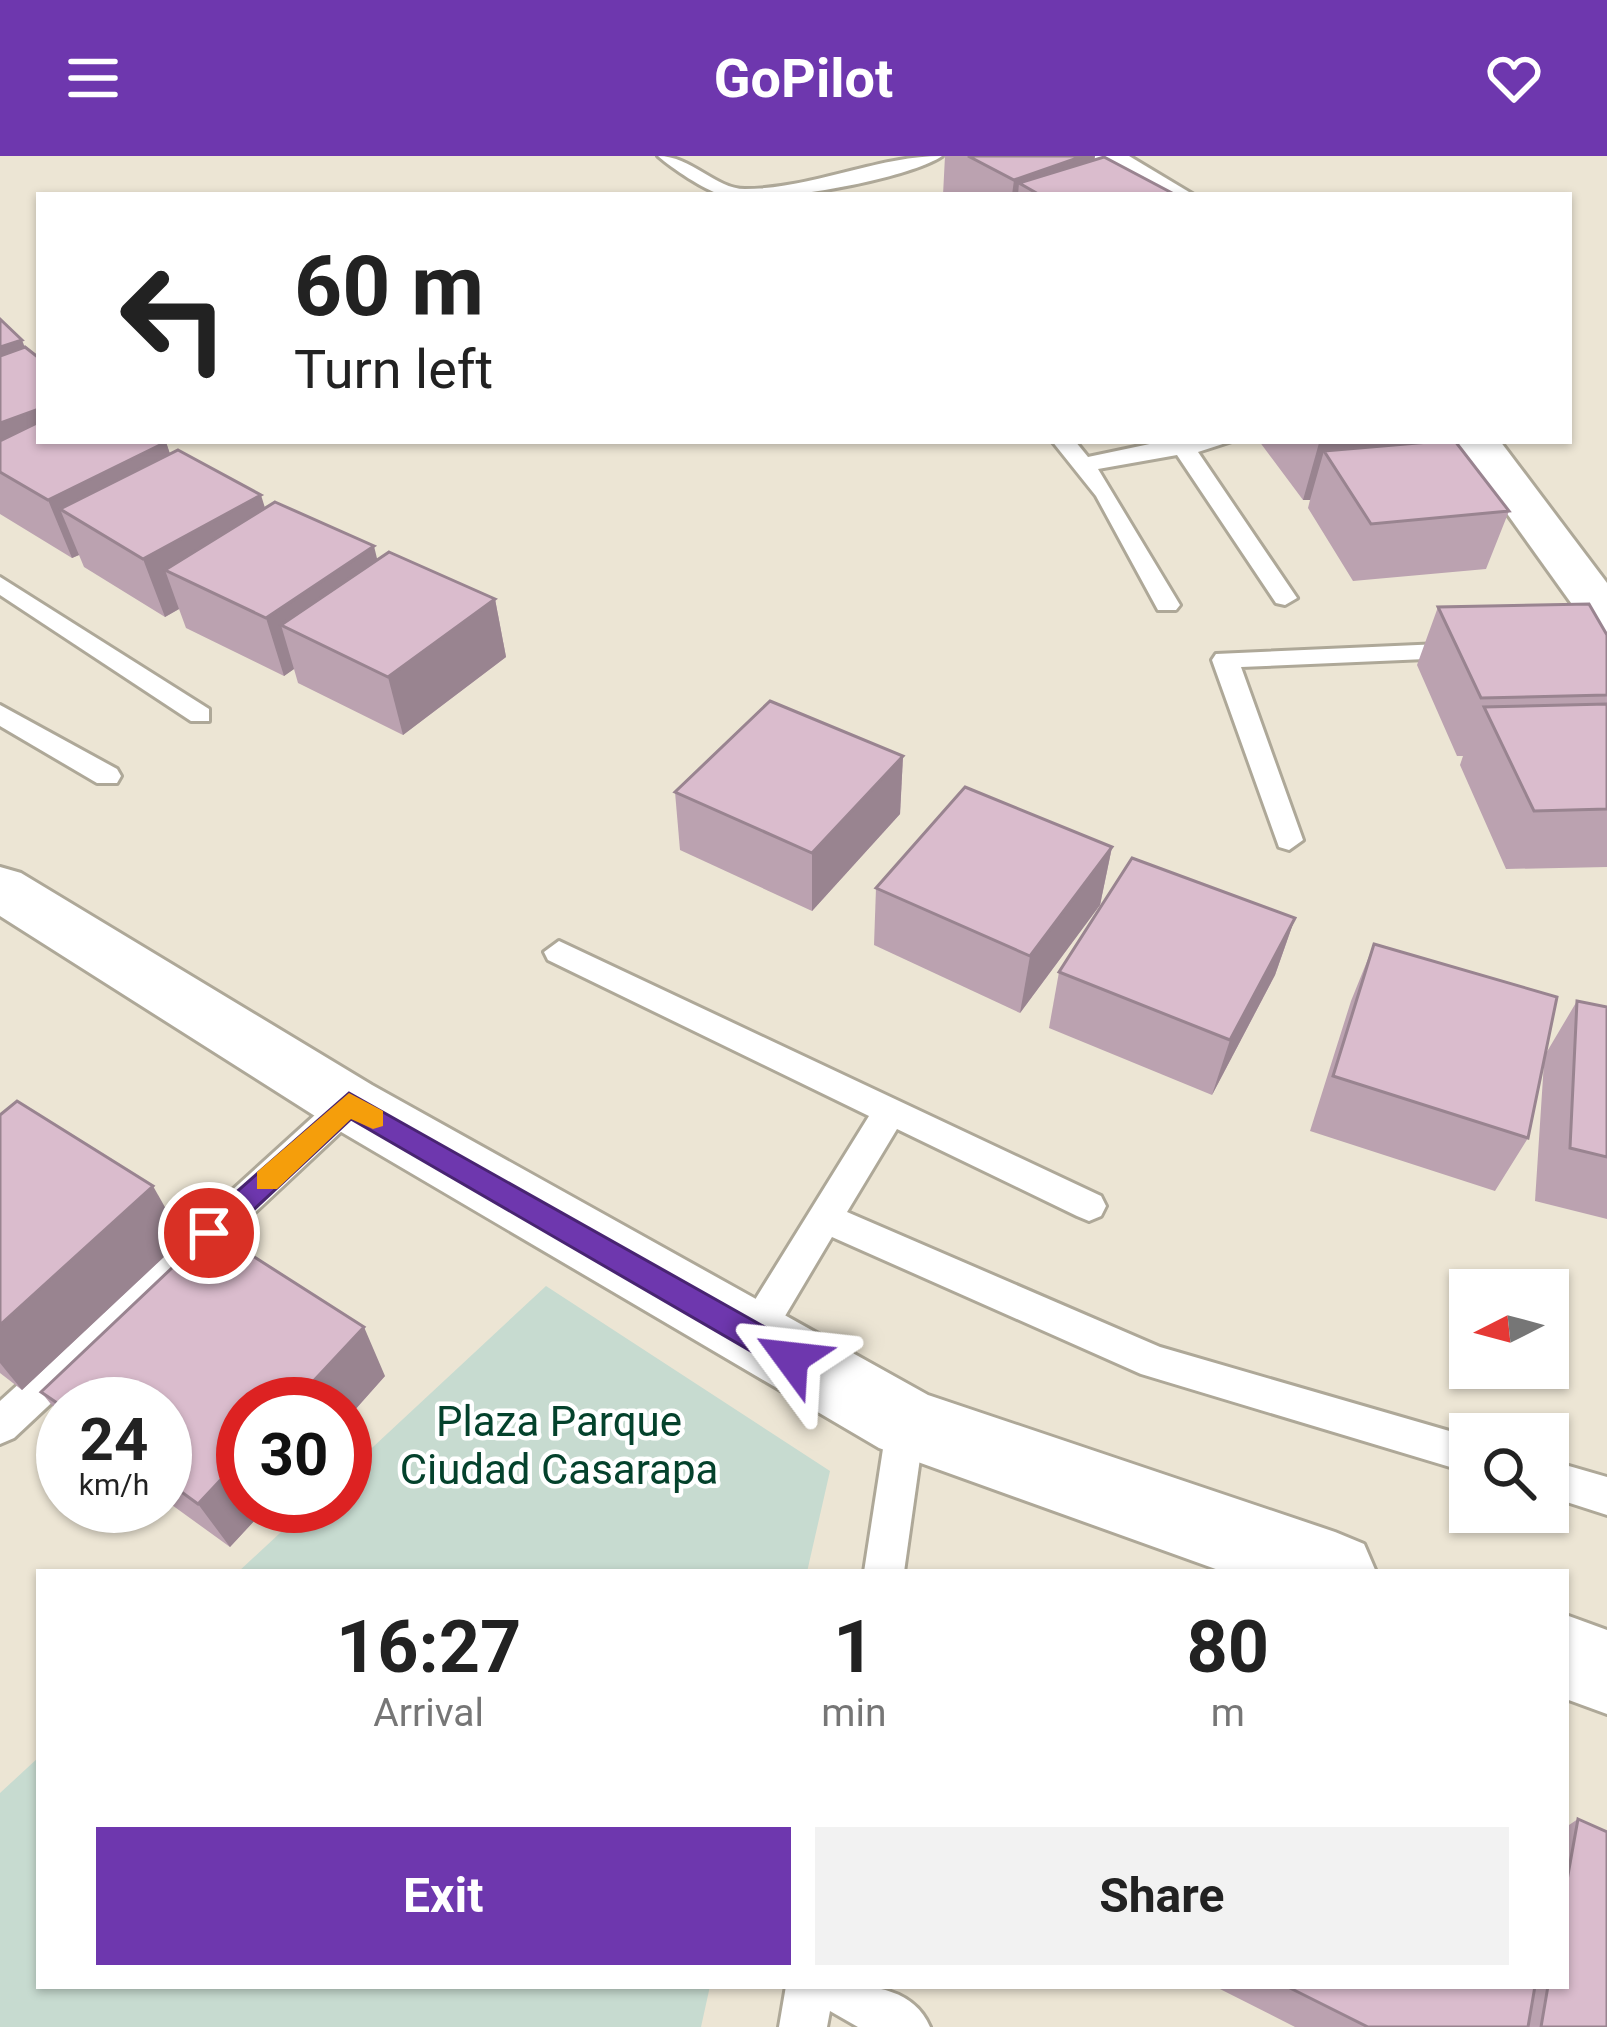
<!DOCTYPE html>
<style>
:root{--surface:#fff;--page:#f2f2f2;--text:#222;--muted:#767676;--accent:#6e37ae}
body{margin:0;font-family:Roboto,sans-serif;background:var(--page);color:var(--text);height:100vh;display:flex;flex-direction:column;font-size:45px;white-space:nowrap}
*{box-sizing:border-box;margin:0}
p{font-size:39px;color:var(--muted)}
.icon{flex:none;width:66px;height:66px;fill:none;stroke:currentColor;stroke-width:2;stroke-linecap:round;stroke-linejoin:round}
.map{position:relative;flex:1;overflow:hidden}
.panel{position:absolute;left:36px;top:1413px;width:1533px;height:420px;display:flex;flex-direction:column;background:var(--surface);border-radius:0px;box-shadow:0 3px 9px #0004}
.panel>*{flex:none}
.banner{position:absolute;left:36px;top:36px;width:1536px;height:252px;border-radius:0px;box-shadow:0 3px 9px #0004;background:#fff;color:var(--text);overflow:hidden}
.needle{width:78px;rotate:264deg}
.controls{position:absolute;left:1449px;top:1113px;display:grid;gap:24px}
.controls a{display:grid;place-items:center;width:120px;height:120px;border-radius:0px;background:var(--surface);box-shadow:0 3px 9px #0004;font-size:60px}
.speed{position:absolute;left:36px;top:1221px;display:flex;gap:24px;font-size:60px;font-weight:700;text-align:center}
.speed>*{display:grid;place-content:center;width:156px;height:156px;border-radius:50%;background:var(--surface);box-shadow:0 3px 9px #0004;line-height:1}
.speed small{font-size:30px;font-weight:400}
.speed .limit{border:18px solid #d22;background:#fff;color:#111}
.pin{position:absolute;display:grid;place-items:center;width:102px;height:102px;color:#fff;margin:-51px;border:6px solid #fff;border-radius:50%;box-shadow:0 3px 12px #0007}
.me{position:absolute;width:132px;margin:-66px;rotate:300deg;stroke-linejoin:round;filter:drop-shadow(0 0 9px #0008)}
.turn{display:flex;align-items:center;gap:42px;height:252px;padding:0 60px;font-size:54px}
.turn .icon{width:156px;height:156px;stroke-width:2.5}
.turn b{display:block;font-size:84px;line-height:102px}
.eta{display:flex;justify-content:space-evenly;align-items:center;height:204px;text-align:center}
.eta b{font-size:72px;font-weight:700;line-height:84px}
.button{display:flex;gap:24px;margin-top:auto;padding:24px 60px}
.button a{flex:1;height:138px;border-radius:0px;background:var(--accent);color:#fff;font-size:48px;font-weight:700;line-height:138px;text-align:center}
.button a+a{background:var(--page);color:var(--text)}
header{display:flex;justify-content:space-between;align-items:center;height:156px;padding:0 60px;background:var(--accent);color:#fff;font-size:54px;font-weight:700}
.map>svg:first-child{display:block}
.green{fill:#c7dbd0}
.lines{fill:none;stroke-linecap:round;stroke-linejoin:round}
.lane-casing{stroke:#aea898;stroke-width:6}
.street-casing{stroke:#aea898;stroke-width:6}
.lane{fill:#fff;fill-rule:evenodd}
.street{fill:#fff;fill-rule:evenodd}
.wall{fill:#bba2b0}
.shaded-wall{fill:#998490}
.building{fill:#dabccd;stroke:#998490;stroke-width:3}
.route{fill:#6e37ae;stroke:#482471;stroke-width:3}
.slow{fill:#f59e0b}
.labels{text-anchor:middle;stroke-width:9;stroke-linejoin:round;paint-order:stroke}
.park-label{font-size:42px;fill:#04422c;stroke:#fff}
</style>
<header><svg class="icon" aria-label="menu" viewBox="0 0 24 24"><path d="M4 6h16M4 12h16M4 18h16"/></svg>GoPilot<svg class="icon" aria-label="heart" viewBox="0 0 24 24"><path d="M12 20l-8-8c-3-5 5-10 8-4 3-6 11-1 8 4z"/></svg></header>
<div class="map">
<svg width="1607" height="1871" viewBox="0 0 1607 1871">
<rect width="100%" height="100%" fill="#ece5d4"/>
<g class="green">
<path d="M546 1130 830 1315 807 1416H238L309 1350H345V1317Z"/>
<path d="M39 1601V1830H710L701 1871H0V1637Z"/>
</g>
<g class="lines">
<defs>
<g id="lane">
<path d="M658 0C692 0 715 33 745 33 812 33 876 0 942 0 909 23 763 50 722 39 703 33 673 13 658 0Z"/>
<path d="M1052 285H1075L1088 301 1164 285H1232L1198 296 1297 442 1285 449 1276 447 1177 299 1098 313 1180 449 1176 454H1158L1096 340Z"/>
<path d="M0 421 209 553V565H191L0 439Z"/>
<path d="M1463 487 1476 495 1472 501 1241 511 1303 684 1289 694 1279 691 1212 504 1216 498Z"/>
<path d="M0 549 117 613 121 620 117 627H97L0 570Z"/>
<path d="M559 785 1101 1040 1106 1050 1101 1060 1089 1065 1077 1060 897 973 847 1056 1160 1191 1470 1281V1317L1141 1218 832 1081 766 1192 753 1196 740 1192 735 1180 740 1168 869 960 548 804 544 796Z"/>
<path d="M349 935 361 939 366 948 361 957 14 1282 0 1288V1245L337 939Z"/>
<path d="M906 1249 920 1255 925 1267 904 1416H864L887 1267 892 1255Z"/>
<path d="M1548 1304 1607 1321V1359L1548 1340Z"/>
<path d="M786 1830C834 1830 908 1818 930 1871H858L830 1855 827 1871H779Z"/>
</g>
<g id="street">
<path d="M1084 0H1129L1194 39H1148Z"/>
<path d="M1455 285H1500L1607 427V476L1589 472Z"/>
<path d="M0 711 21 717 372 929 928 1239 1335 1376 1364 1388 1376 1416H1224L879 1292 326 967 0 760Z"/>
<path d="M1566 1459 1607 1474V1558L1566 1543Z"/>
</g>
</defs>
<use href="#lane" class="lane-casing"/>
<use href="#street" class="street-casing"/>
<use href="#lane" class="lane"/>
<use href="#street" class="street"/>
</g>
<g class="wall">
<path d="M945 0H1095L1094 4 1174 39H943Z"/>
<path d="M0 163 39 285 166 286 170 298 265 352 377 404 495 443 506 501 403 579 298 527 294 513 284 520 186 472 179 453 165 461 84 411 79 399 72 402 0 358Z"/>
<path d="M1259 285H1455L1509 355 1486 413 1353 425 1308 352 1310 344H1303Z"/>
<path d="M1438 451 1607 479V711L1506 713 1460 609 1463 600H1457L1417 509Z"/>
<path d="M903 600 900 658 812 755 680 694 675 636Z"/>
<path d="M1112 691 1100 749 1020 857 874 789 876 732Z"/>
<path d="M1295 762 1275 819 1212 939 1049 872 1059 816Z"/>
<path d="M1374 788 1545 899 1577 845 1607 851V1063L1535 1045 1544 906 1528 982 1495 1035 1310 975 1351 845Z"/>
<path d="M0 959 183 1083 22 1234 0 1217Z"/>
<path d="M385 1220 345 1265V1248L243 1350H268L230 1391 165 1344V1248H63V1263L41 1236Z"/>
<path d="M1578 1663 1607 1871H1295L1214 1830H1566V1671Z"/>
</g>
<g class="shaded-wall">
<path d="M1083 0H1095L1089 39 1019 27 1018 39H1012L1014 24Z"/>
<path d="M22 184 39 228 0 255V191Z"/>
<path d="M39 253V285L0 316V267Z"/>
<path d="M1337 285H1441L1324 295 1310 344H1303L1319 287Z"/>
<path d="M166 286 185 343 60 353 79 399 72 402 48 344Z"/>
<path d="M261 339 279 397 165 414 179 453 165 461 143 403Z"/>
<path d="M374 390 388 448 281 469 294 513 284 520 266 462Z"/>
<path d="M495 443 506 501 403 579 388 521Z"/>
<path d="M903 600 900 658 812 755V697Z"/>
<path d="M1112 691 1100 749 1020 857 1030 800Z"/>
<path d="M1295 762 1275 819 1212 939 1230 884Z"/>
<path d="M153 1030 183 1083 22 1234 0 1207V1169Z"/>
<path d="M364 1171 385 1220 345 1265V1248H292Z"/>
<path d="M243 1300V1350H268L230 1391 198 1348Z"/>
</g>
<g class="building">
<path d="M968 0H1083L1014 24Z"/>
<path d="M1104 1 1174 38 1040 39 1019 27Z"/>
<path d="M0 163 22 184 0 191Z"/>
<path d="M25 191 39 202V253L0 267V200Z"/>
<path d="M39 266V285L166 286 48 344 0 316V285Z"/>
<path d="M1441 285H1455L1509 355 1371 368 1324 295Z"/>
<path d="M178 294 261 339 143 403 60 353Z"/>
<path d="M275 346 374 390 266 462 165 414Z"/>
<path d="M389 396 495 443 388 521 281 469Z"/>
<path d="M1589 448 1607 479V539L1481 542 1438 451Z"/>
<path d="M770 545 903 600 812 697 675 636Z"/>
<path d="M1607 548V653L1534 655 1484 551Z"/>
<path d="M965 631 1112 691 1030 800 876 732Z"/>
<path d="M1132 702 1295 762 1230 884 1059 816Z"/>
<path d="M1374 788 1557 841 1528 982 1333 920Z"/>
<path d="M1577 845 1607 851V1001L1570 992Z"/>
<path d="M17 945 153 1030 0 1169V959Z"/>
<path d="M212 1074 364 1171 292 1248H243V1300L198 1348 165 1324V1248H63V1251L41 1236Z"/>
<path d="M1578 1663 1607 1676V1871H1541L1548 1830H1566V1730Z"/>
<path d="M1286 1830H1535L1528 1871H1368Z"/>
</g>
<path class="route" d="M349 937 802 1192 807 1202 802 1212H780L351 963 219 1086H199L194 1077 199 1069Z"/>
<path class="slow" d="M349 937 383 955V970L373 973 351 963 277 1033H257V1016Z"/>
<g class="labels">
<g class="park-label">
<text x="559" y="1280">Plaza Parque<tspan x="559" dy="48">Ciudad Casarapa</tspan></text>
</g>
</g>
</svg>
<div class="controls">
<a><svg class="needle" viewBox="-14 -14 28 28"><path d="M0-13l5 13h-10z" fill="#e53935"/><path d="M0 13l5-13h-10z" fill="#767676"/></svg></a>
<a><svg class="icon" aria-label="search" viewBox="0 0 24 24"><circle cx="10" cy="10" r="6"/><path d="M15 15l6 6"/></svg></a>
</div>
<div class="speed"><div>24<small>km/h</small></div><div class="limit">30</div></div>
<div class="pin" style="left:209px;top:1077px;background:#d93025"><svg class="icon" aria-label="arrive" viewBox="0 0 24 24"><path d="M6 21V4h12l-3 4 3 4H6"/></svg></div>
<svg class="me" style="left:791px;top:1202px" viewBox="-20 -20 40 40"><path d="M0-17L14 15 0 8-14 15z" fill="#6e37ae" stroke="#fff" stroke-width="4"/></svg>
<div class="banner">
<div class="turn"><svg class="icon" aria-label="left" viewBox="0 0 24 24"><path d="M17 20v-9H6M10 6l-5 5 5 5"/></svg><div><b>60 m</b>Turn left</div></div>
</div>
<section class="panel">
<div class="eta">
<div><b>16:27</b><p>Arrival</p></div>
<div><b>1</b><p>min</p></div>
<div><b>80</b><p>m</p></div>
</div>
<div class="button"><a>Exit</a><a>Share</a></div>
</section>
</div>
